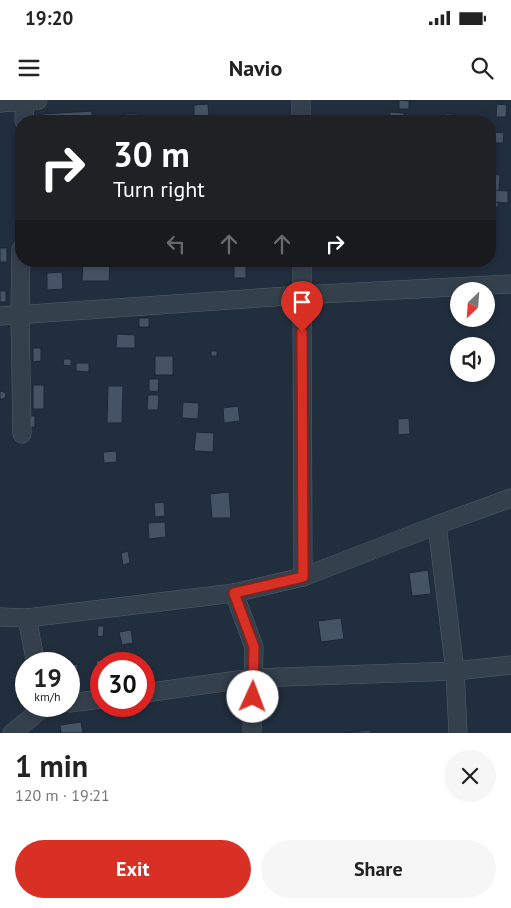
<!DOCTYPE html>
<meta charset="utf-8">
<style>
:root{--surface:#fff;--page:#f6f6f6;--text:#222;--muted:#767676;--accent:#d93025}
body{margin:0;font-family:"PT Sans",sans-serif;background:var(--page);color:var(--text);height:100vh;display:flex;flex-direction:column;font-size:19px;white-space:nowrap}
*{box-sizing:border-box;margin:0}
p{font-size:16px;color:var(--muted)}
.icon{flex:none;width:28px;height:28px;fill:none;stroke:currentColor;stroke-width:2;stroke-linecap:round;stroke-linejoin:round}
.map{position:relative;height:633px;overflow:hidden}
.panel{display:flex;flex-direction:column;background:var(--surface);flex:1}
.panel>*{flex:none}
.guide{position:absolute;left:15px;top:15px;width:481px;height:152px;border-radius:20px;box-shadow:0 2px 8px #0003;background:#202124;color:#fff;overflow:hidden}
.needle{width:32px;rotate:205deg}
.fabs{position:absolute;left:450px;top:182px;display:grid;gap:10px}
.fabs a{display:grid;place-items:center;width:45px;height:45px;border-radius:50%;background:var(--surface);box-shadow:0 2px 8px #0003;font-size:25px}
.speed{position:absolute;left:15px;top:552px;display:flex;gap:10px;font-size:25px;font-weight:700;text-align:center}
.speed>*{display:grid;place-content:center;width:65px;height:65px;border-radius:50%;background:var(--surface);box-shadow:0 2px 8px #0003;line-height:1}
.speed small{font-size:12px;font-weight:400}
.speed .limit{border:8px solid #d22;background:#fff;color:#111}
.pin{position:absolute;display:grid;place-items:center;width:42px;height:42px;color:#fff;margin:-51px -21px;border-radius:50% 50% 50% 0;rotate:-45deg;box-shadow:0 0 5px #0007}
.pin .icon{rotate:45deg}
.me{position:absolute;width:55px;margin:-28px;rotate:2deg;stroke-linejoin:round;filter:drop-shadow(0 0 4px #0008)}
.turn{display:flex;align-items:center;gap:18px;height:105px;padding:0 15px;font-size:22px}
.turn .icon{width:65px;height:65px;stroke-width:2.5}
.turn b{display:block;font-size:35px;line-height:42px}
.lanes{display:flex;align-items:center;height:48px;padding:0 15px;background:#0003;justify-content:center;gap:25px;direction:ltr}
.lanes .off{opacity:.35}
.round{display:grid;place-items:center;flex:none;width:52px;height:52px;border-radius:26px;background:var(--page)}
.overview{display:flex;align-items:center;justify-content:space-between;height:85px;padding:0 15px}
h1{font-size:30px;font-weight:600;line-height:38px}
.button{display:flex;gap:10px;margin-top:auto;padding:10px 15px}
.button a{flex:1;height:58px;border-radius:30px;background:var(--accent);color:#fff;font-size:20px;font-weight:600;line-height:58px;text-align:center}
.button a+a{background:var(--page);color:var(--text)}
.status{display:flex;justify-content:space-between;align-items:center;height:35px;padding:0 25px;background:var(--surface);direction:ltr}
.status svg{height:14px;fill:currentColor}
header{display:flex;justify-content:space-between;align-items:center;height:65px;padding:0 15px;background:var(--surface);font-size:22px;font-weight:600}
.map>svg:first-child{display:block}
.building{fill:#455464;stroke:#1c2734}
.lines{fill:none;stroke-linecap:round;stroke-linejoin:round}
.street-casing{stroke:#535e6b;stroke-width:19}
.street{stroke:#35404d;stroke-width:18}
.route-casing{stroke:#8d1f18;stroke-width:12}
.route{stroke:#d93025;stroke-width:9}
</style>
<div class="status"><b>19:20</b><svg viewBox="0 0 49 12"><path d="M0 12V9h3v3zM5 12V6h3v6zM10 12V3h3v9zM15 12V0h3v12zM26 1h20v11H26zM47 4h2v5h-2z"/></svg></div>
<header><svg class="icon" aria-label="menu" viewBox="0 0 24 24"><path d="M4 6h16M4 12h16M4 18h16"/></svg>Navio<svg class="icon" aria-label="search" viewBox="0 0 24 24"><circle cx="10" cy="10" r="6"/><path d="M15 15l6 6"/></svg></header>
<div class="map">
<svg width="511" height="633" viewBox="0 0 511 633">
<rect width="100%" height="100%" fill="#212e3d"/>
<g class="building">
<path d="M399 0 409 1V9H399Z"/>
<path d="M208 4 209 18 194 19V5Z"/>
<path d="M497 4 507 5 506 17H496Z"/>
<path d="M92 11V21H44L43 14Z"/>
<path d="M390 12 404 13V21H389Z"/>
<rect x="125" y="14" width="13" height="7"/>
<path d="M445 14H453L452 21H445Z"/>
<path d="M491 32 504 33 503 43H490Z"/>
<path d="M490 74 500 75 498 107 490 106Z"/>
<path d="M494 90 508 91V103L493 102Z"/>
<rect x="490" y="114" width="4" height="20"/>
<rect x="0" y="148" width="7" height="14"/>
<path d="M83 161H110L109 181H82Z"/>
<rect x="234" y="162" width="12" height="16"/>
<path d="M62 172 63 189 47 190V173Z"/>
<rect x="0" y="191" width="6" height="11"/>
<rect x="139" y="218" width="10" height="9"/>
<path d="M117 234 135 235V248H116Z"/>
<path d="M33 248H41V261L33 262Z"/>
<rect x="211" y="251" width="6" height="5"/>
<rect x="155" y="256" width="18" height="19"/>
<path d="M64 259H71V266L63 265Z"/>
<path d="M76 263H89V272L76 271Z"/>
<path d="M149 279H159L158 292 149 291Z"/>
<rect x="33" y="285" width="11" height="24"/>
<path d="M108 286H123L122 323H107Z"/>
<path d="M0 291 4 292 6 294 5 298 2 299H0Z"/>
<path d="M148 295H159L158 310H147Z"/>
<path d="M183 302 199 303 198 319 182 318Z"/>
<path d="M238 306 240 321 224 323 223 308Z"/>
<path d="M27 316H35V327H28Z"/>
<path d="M409 318 410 334 398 335V319Z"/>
<path d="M196 332 214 333 213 352 194 351Z"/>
<path d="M116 351 117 362 104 363 103 352Z"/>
<path d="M229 392 231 418H212L210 394Z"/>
<path d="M164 402 165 416 155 417 154 403Z"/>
<path d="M165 422 166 437 149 439 148 423Z"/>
<path d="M128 451 130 463 123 465 121 453Z"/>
<path d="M428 470 431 494 412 496 409 473Z"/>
<path d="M341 518 344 539 321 542 318 521Z"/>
<path d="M98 526H104L103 537 97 536Z"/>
<path d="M131 530 133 543 122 545 119 532Z"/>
<path d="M105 559V564H101V569H97L96 561Z"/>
<path d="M77 564 78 569 69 571V566Z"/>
<path d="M81 622 83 633H61L60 625Z"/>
<path d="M370 630V633H345Z"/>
</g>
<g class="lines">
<defs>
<g id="street">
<path d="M301 0V21"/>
<path d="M0 3 38 0"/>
<path d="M24 21 25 0"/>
<path d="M21 149 20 214 22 334"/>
<path d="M0 216 302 195V161"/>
<path d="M303 477 437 425 511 398"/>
<path d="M234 493 254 547 252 633"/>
<path d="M0 517 27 518 234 493 303 477 302 195 511 184"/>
<path d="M27 518 36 564"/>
<path d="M144 593 253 578 455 571 437 425"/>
<path d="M69 603 101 599"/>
<path d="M12 633 44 607"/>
<path d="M458 633 455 571 511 565"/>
</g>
</defs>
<use href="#street" class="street-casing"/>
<use href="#street" class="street"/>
</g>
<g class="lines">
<defs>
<path id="route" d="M253 597 254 547 234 493 303 477 302 232"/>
</defs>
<use href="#route" class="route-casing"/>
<use href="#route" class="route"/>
</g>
</svg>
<div class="fabs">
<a><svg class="needle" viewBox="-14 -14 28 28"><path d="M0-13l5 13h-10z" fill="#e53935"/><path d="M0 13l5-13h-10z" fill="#767676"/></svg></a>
<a><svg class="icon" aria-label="sound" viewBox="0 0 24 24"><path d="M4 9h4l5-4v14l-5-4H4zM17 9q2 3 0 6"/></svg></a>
</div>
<div class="speed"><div>19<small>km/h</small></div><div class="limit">30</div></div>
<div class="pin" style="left:302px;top:232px;background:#d93025"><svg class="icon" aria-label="arrive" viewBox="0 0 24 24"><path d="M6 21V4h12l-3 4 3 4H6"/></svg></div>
<svg class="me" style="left:253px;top:597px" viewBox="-20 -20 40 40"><circle r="19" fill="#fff"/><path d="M0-13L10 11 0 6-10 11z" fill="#d93025"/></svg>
<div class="guide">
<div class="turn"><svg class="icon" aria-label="right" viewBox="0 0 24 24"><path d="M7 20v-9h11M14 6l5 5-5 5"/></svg><div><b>30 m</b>Turn right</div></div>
<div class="lanes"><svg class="icon off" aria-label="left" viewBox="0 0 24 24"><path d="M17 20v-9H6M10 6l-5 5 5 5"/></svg><svg class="icon off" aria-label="ahead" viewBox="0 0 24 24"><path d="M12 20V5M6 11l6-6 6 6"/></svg><svg class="icon off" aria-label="ahead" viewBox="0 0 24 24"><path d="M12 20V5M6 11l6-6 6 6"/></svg><svg class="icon" aria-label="right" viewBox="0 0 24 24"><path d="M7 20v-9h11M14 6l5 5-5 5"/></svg></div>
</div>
</div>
<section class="panel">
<div class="overview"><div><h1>1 min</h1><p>120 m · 19:21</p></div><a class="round"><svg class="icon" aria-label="close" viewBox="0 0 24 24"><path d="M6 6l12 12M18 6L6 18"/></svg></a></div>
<div class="button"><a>Exit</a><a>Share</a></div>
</section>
